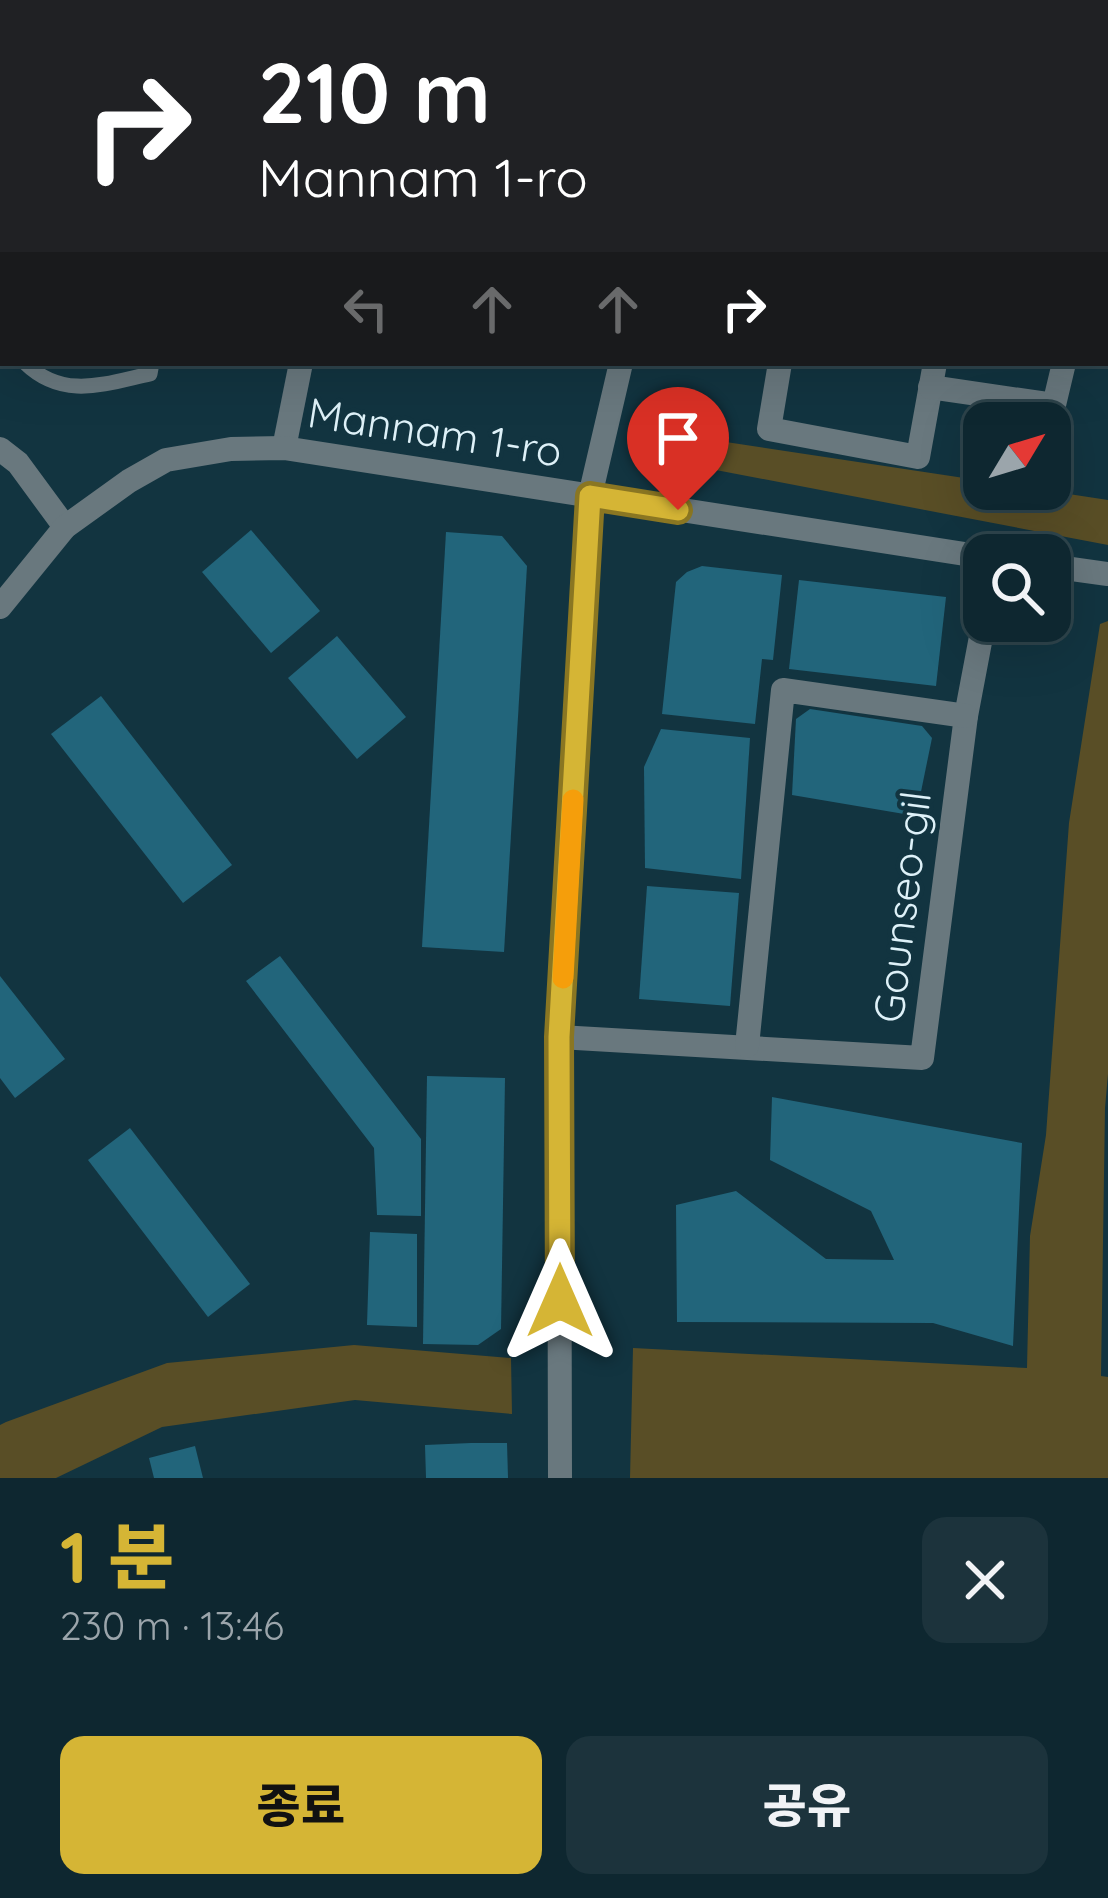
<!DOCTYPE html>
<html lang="ko">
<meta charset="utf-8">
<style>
:root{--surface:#0e2730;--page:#1c333c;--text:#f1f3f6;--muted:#9ba5ab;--line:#2e444c;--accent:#d5b535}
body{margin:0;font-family:Quicksand,"Noto Sans KR",sans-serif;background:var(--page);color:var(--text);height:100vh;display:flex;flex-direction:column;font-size:45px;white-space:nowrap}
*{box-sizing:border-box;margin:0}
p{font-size:39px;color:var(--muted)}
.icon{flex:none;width:66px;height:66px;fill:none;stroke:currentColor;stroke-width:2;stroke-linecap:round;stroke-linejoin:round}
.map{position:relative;height:1478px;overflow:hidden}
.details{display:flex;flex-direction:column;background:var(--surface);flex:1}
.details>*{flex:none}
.top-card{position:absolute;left:0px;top:0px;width:1110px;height:366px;box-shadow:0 12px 48px #0002,0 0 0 3px var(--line);background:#202124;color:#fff;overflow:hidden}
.needle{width:78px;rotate:52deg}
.buttons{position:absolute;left:963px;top:402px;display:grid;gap:24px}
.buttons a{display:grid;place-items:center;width:108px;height:108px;border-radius:24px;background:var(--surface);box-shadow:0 12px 48px #0002,0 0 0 3px var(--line);font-size:60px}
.pin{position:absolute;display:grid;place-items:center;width:102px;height:102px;color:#fff;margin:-123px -51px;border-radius:50% 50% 50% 0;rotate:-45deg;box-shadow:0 0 12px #0007}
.pin .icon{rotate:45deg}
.me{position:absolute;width:132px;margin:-66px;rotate:0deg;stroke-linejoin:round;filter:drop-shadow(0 0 9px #0008)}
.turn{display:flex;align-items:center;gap:42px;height:252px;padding:0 60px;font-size:54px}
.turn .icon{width:156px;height:156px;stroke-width:2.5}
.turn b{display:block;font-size:84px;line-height:102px}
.lanes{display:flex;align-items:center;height:114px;padding:0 60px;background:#0003;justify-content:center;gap:60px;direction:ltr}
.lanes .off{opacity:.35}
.round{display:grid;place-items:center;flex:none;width:126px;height:126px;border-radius:24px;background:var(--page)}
.head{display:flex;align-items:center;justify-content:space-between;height:204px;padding:0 60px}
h1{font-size:72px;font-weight:800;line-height:90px;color:var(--accent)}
.cta{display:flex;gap:24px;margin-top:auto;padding:24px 60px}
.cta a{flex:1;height:138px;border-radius:24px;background:var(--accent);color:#111;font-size:48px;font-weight:800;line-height:138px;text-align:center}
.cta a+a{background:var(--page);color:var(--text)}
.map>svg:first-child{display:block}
.green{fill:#594e26}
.building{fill:#22657b}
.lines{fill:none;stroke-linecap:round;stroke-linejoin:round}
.service{stroke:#69787e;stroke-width:15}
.minor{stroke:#69787e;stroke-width:24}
.tertiary{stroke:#69787e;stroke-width:24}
.route-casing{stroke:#8a7622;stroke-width:30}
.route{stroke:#d5b535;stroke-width:21}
.slow{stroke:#f59e0b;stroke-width:21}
.labels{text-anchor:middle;stroke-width:9;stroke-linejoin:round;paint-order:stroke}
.street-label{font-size:42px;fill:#def1f8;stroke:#123440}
</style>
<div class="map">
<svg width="1108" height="1478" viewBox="0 0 1108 1478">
<rect width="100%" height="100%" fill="#123440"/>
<g class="green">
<path d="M660 432 984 481V489H1036L1108 500V545L674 462Z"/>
<path d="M1108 621V1074L1105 1108 1101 1376 1108 1377V1478H630L633 1348 1027 1368 1030 1236 1046 1135 1069 823 1100 624Z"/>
<path d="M354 1345 511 1358 512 1414 355 1400 162 1427 56 1478H0V1425L6 1422 167 1363Z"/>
</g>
<g class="building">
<path d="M251 530 320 611 271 653 202 572Z"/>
<path d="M446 532 502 536 527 566 504 952 422 947Z"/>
<path d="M702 566 782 575 773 660 762 659 755 724 662 714 676 582 687 572Z"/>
<path d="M799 580 946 597 936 686 789 669Z"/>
<path d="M337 636 406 717 357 759 288 678Z"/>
<path d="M101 696 232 865 183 903 51 734Z"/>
<path d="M810 709 922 726 932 738 916 816 792 795 796 719Z"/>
<path d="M661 729 750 738 741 879 645 868 644 767Z"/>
<path d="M647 886 739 893 730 1006 639 999Z"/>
<path d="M280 956 421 1139V1216L377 1215 374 1148 246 981Z"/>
<path d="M0 976 65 1059 15 1098 0 1078Z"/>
<path d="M427 1076 505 1078 501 1329 478 1345 423 1344Z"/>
<path d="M772 1097 1022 1143 1013 1346 933 1323 677 1322 676 1205 736 1191 826 1259 894 1260 871 1211 770 1160Z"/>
<path d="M130 1128 250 1284 208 1317 88 1160Z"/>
<path d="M370 1232 417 1234V1327L367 1325Z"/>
<path d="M471 1443H507L508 1478H426L425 1445Z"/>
<path d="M195 1446 203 1478H154L149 1458Z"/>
</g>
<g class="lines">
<g class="service">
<path d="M234 3 235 0"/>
<path d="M0 199 3 182"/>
<path d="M0 330 3 334"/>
<path d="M25 363C63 400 104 384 150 374L152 363"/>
</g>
<g class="minor">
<path d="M371 3 372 0"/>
<path d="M551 3 552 0"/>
<path d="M859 3 860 0"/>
<path d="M1026 3 1027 0"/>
<path d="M1107 50 1108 51"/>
<path d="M1107 139H1108"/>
<path d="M780 363 769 429 918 457 935 363"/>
<path d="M930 387 1054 405 1064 363"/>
<path d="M284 448 301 363"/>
<path d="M0 449 18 463 65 527"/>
<path d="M559 1037 922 1058 966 716 984 621"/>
<path d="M747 1046 783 690 966 716"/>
</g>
<g class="tertiary">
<path d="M698 3V0"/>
<path d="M1050 566 1108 574"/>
<path d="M0 607 65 527 129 481 166 460 231 449 284 448 984 557"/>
<path d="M560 1478 559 1037 590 496 621 363"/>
</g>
</g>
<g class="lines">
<defs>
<path id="route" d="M560 1301 559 1037 590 496 678 510"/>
</defs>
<use href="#route" class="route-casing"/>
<use href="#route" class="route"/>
<path class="slow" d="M563 978 573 800"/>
</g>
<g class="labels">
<g class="street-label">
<text transform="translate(435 432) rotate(9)" y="15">Mannam 1-ro</text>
<text transform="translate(902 907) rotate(-83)" y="15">Gounseo-gil</text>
</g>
</g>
</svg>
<div class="buttons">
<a><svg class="needle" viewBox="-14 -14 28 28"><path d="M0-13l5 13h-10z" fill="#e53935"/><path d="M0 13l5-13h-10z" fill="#9ba5ab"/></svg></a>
<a><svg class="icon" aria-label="search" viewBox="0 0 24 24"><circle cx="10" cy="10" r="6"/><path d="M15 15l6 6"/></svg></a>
</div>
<div class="pin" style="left:678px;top:510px;background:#d93025"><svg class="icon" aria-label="arrive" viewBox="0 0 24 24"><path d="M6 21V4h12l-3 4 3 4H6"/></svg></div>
<svg class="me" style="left:560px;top:1301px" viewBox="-20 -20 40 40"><path d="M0-17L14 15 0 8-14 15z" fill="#d5b535" stroke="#fff" stroke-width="4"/></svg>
<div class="top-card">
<div class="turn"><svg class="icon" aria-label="right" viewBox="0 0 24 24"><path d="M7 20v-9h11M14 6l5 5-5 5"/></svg><div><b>210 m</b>Mannam 1-ro</div></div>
<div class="lanes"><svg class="icon off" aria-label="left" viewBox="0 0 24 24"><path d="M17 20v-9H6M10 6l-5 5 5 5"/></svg><svg class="icon off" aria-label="ahead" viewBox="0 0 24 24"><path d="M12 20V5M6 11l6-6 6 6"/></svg><svg class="icon off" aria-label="ahead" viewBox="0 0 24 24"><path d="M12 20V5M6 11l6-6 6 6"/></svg><svg class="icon" aria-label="right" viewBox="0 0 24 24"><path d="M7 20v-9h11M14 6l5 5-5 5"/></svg></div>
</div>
</div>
<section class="details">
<div class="head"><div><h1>1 분</h1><p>230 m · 13:46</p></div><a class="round"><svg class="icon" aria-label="close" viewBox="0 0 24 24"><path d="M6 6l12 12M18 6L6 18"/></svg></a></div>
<div class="cta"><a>종료</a><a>공유</a></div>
</section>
